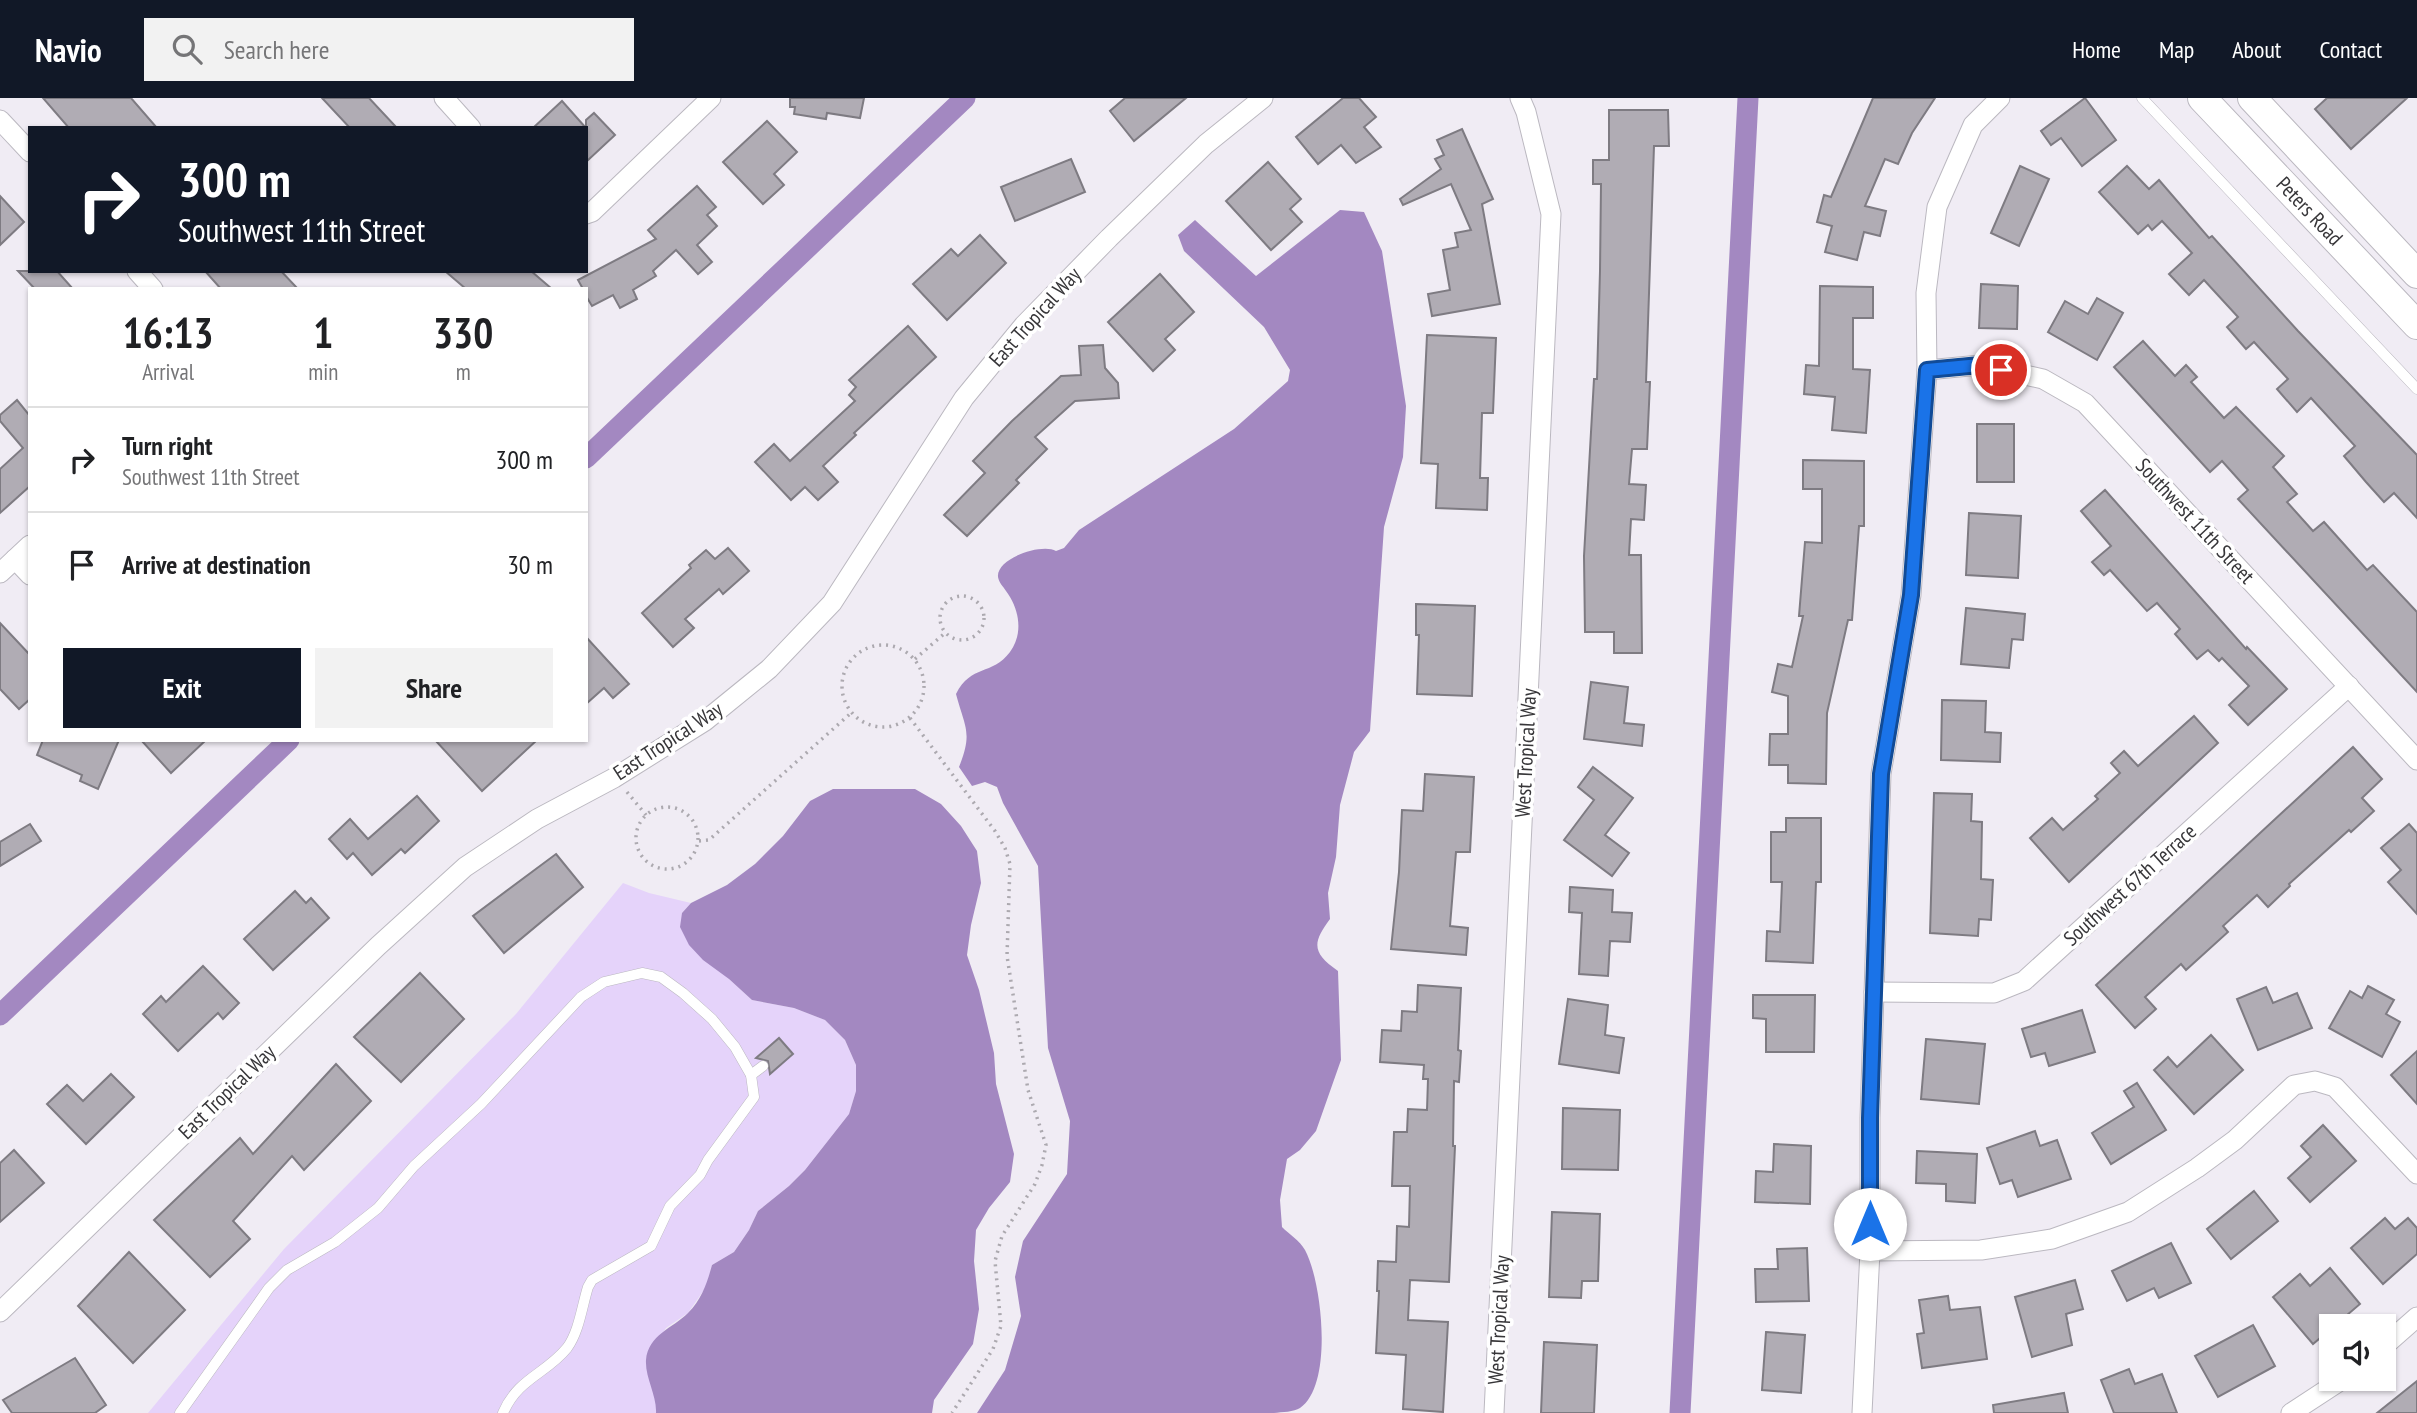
<!DOCTYPE html>
<style>
:root{--surface:#fff;--page:#f2f2f2;--text:#202124;--muted:#757577;--line:#e0e0e0;--accent:#111827}
body{margin:0;font-family:"PT Sans Narrow",sans-serif;background:var(--page);color:var(--text);height:100vh;display:flex;flex-direction:column;font-size:26px;white-space:nowrap}
*{box-sizing:border-box;margin:0}
p{font-size:23px;color:var(--muted)}
.icon{flex:none;width:38px;height:38px;fill:none;stroke:currentColor;stroke-width:2;stroke-linecap:round;stroke-linejoin:round}
.map{position:relative;flex:1;overflow:hidden}
.sheet{position:absolute;left:28px;top:189px;width:560px;height:455px;display:flex;flex-direction:column;background:var(--surface);border-radius:0px;box-shadow:0 2px 5px #0004}
.sheet>*{flex:none}
.hud{position:absolute;left:28px;top:28px;width:560px;height:147px;border-radius:0px;box-shadow:0 2px 5px #0004;background:#111827;color:#fff;overflow:hidden}
.tools{position:absolute;left:2319px;top:1216px;display:grid;gap:14px}
.tools a{display:grid;place-items:center;width:77px;height:77px;border-radius:0px;background:var(--surface);box-shadow:0 2px 5px #0004;font-size:35px}
.pin{position:absolute;display:grid;place-items:center;width:60px;height:60px;color:#fff;margin:-30px;border:4px solid #fff;border-radius:50%;box-shadow:0 2px 7px #0007}
.me{position:absolute;width:77px;margin:-38px;rotate:0deg;stroke-linejoin:round;filter:drop-shadow(0 0 5px #0008)}
.turn{display:flex;align-items:center;gap:24px;height:147px;padding:0 35px;font-size:32px}
.turn .icon{width:91px;height:91px;stroke-width:2.5}
.turn b{display:block;font-size:49px;line-height:60px}
.eta{display:flex;justify-content:space-evenly;align-items:center;height:119px;text-align:center}
.eta b{font-size:42px;font-weight:700;line-height:49px}
.button{display:flex;gap:14px;margin-top:auto;padding:14px 35px}
.button a{flex:1;height:80px;border-radius:0px;background:var(--accent);color:#fff;font-size:28px;font-weight:700;line-height:80px;text-align:center}
.button a+a{background:var(--page);color:var(--text)}
ul{padding:0;list-style:none}
li{display:flex;align-items:center;gap:21px;height:105px;padding:0 35px;border-top:2px solid var(--line)}
li div{flex:1}
li b{display:block;font-size:26px}
li em{font-style:normal}
header{display:flex;align-items:center;gap:42px;box-sizing:border-box;height:98px;padding:0 35px;background:var(--accent);color:#fff}
header strong{font-size:33px}
nav{display:flex;gap:38px;margin-inline-start:auto;font-size:24px}
.search{width:490px;height:63px;background:var(--page);display:flex;align-items:center;gap:18px;box-sizing:border-box;padding:0 24px;border-radius:0px;color:var(--muted);font-size:26px}
.map>svg:first-child{display:block}
.green{fill:#e5d3fa}
.water{fill:#a388c1}
.lines{fill:none;stroke-linecap:round;stroke-linejoin:round}
.canal{stroke:#a388c1;stroke-width:21}
.building{fill:#b0acb4;stroke:#7e7b82;stroke-width:2}
.lane-casing{stroke:#bbb8c0;stroke-width:11}
.street-casing{stroke:#bbb8c0;stroke-width:21}
.secondary-casing{stroke:#bbb8c0;stroke-width:30}
.path{stroke:#aca9af;stroke-width:3.5;stroke-dasharray:2 5;stroke-linecap:butt}
.lane{stroke:#fff;stroke-width:10}
.street{stroke:#fff;stroke-width:19}
.secondary{stroke:#fff;stroke-width:28}
.route-casing{stroke:#114b97;stroke-width:18}
.route{stroke:#1a73e8;stroke-width:12}
.labels{text-anchor:middle;stroke-width:7;stroke-linejoin:round;paint-order:stroke}
.street-label{font-size:21px;fill:#373639;stroke:#fff}
</style>
<header>
<strong>Navio</strong>
<div class="search"><svg class="icon" aria-label="search" viewBox="0 0 24 24"><circle cx="10" cy="10" r="6"/><path d="M15 15l6 6"/></svg>Search here</div>
<nav><a>Home</a><a>Map</a><a>About</a><a>Contact</a></nav>
</header>
<div class="map">
<svg width="2417" height="1315" viewBox="0 0 2417 1315">
<rect width="100%" height="100%" fill="#f0ecf4"/>
<path class="green" d="M623 785 649 795 691 805 682 815 729 881 752 902 794 910 825 922 845 942 856 967V993L849 1016 805 1072 789 1088 758 1113 749 1132 734 1154 712 1167 706 1189 688 1215 666 1230 646 1262 657 1306 656 1315H148L284 1151 516 916Z"/>
<g class="water">
<path d="M1340 112 1364 114 1382 153 1406 308 1403 359 1384 429 1370 633 1354 654 1340 707 1336 759 1328 795 1330 821C1312 845 1312 855 1338 873L1341 962 1316 1033 1300 1052 1287 1061 1280 1102 1282 1129C1289 1136 1300 1143 1305 1152 1322 1183 1334 1287 1300 1310 1294 1314 1282 1314 1274 1315H977L1005 1272 1021 1218 1015 1179 1023 1143 1067 1076 1070 1023 1048 950 1038 768 1003 705 997 689 985 684 972 688 959 669C973 634 965 630 956 596 971 566 992 578 1010 554 1024 535 1019 510 1006 493 1003 488 999 485 998 479 996 460 1042 445 1056 453L1064 450 1079 432 1234 331 1288 283 1290 272 1264 229 1184 153 1178 137 1195 122 1256 178Z"/>
<path d="M833 691H915L941 706 961 728 977 753 981 785 971 827 967 857 979 892 994 955 996 986 1014 1056 1010 1084 989 1110 976 1132 974 1163 979 1211 973 1246 934 1302 932 1315H656C657 1297 645 1280 646 1262 648 1237 673 1230 688 1215 702 1201 707 1185 712 1167L734 1154 749 1132 758 1113 789 1088 805 1072 849 1016 856 993V967L845 942 825 922 794 910 752 902 729 881 703 862 689 847 680 829 682 815 691 805 727 787 755 766 783 738 810 703Z"/>
</g>
<g class="lines">
<g class="canal">
<path d="M586 360 965 0"/>
<path d="M0 917 289 642"/>
<path d="M1680 1315 1748 0"/>
</g>
</g>
<g class="building">
<path d="M43 0H131L157 30H69Z"/>
<path d="M322 0H369L397 30H350Z"/>
<path d="M790 0H864L860 20 827 15 826 21 794 16 795 9H790Z"/>
<path d="M1125 0H1186L1134 43 1110 13Z"/>
<path d="M1343 0H1359L1376 19 1364 29 1381 49 1356 65 1341 47 1318 66 1296 39Z"/>
<path d="M1873 0H1935L1912 35 1898 66 1885 61 1865 108 1886 113 1880 138 1864 134 1857 162 1825 154 1832 128 1817 124 1824 97 1831 99Z"/>
<path d="M2085 0 2116 42 2082 68 2061 40 2051 47 2041 33Z"/>
<path d="M2327 0H2407L2351 51 2315 11Z"/>
<path d="M562 3 586 30H533Z"/>
<path d="M1609 12H1668L1669 48H1654L1646 284H1650L1647 351H1632L1629 386 1646 387 1644 422 1631 421 1629 457H1641L1642 555H1614V534H1585L1584 458 1594 281H1597L1600 173 1601 86H1593V62H1609Z"/>
<path d="M594 15 615 37 586 64V22Z"/>
<path d="M767 23 797 54 774 76 784 87 763 106 723 64Z"/>
<path d="M1462 31 1493 101 1482 106 1500 206 1432 218 1428 196 1450 192 1443 152 1458 149 1455 135 1471 132 1451 86 1403 107 1400 101 1441 71 1435 61 1444 57 1437 42Z"/>
<path d="M1071 61 1085 94 1015 123 1001 89Z"/>
<path d="M1268 64 1301 101 1290 111 1302 124 1271 152 1226 103Z"/>
<path d="M2020 68 2049 81 2019 148 1991 135Z"/>
<path d="M2127 68 2149 91 2159 82 2209 140 2212 138 2298 233 2417 357V420L2394 395 2384 404 2366 384 2344 358 2355 348 2311 300 2297 314 2277 291 2288 281 2254 244 2246 251 2227 229 2238 219 2204 182 2189 197 2169 176 2192 155 2162 123 2152 132 2148 127 2138 136 2099 94Z"/>
<path d="M697 88 716 109 707 117 717 128 697 147 712 164 698 176 676 152 653 173 656 178 633 192 637 201 620 210 613 197 592 208 586 198V191H583L578 182 656 141 648 132Z"/>
<path d="M0 98 24 124 0 147Z"/>
<path d="M980 137 1006 165 947 222 913 186 951 151 958 158Z"/>
<path d="M18 173H57L73 191H35Z"/>
<path d="M205 173H281L298 191H221Z"/>
<path d="M445 173H531L552 191H466Z"/>
<path d="M1160 176 1194 214 1165 241 1175 252 1153 273 1108 224Z"/>
<path d="M1981 186 2018 188 2017 231 1979 230Z"/>
<path d="M1820 188 1873 189V220H1853V271L1870 272 1866 335 1832 332 1835 299 1804 296 1806 267 1819 268Z"/>
<path d="M2097 200 2123 215 2097 262 2048 234 2065 203 2088 216Z"/>
<path d="M908 228 936 259 854 335 856 337 823 368 838 384 818 402 805 389 791 402 755 364 774 346 790 363 855 303 849 297 856 289 849 282Z"/>
<path d="M1427 237 1496 240 1493 315H1482L1480 380H1488L1487 412 1436 410 1438 366 1421 365Z"/>
<path d="M2143 243 2175 278 2186 267 2197 279 2191 284 2224 320 2236 309 2284 358 2273 369 2297 396 2287 404 2313 433 2324 424 2367 472 2373 467 2417 514V594L2238 401 2248 392 2222 363 2210 374 2114 269Z"/>
<path d="M1103 247 1105 270 1118 285 1119 300 1075 303 1035 339 1047 351 1016 382 1019 385 967 438 944 417 985 375 973 363 1012 323 1061 278 1081 277 1079 248Z"/>
<path d="M17 302 30 318V388L0 415V371L23 350 0 323V317Z"/>
<rect x="1977" y="326" width="37" height="58"/>
<path d="M1803 362 1864 363V428H1859L1852 522H1848L1827 615 1826 686 1788 685V667H1769L1770 636H1788V598L1772 594 1778 566 1792 569 1803 518H1799L1805 444 1822 445V391H1803Z"/>
<path d="M2105 392 2246 551 2247 549 2287 591 2248 627 2229 607 2249 588 2222 560 2219 563 2208 552 2197 561 2175 536 2180 531 2157 505 2147 513 2110 472 2104 477 2092 464 2111 448 2081 413Z"/>
<path d="M1969 415 2021 418 2018 480 1966 477Z"/>
<path d="M728 450 749 473 723 496 719 491 685 521 694 530 673 549 642 515 691 470 689 467 706 452 715 461Z"/>
<path d="M1416 506 1475 508 1472 598 1417 596 1419 537H1416Z"/>
<path d="M1966 510 2025 516 2023 542 2012 541 2009 570 1961 566Z"/>
<path d="M0 525 30 557V601L19 611 0 591Z"/>
<path d="M586 539 629 586 613 600 604 590 586 606Z"/>
<path d="M1591 584 1628 589 1624 625 1644 627 1642 648 1584 641Z"/>
<path d="M1942 602 1986 603 1985 634 2001 635 2000 664 1941 662Z"/>
<path d="M2194 618 2218 645 2069 784 2030 740 2052 720 2063 732 2098 701 2095 698 2120 675 2111 665 2124 653 2138 668Z"/>
<path d="M43 642H119L98 691 80 683 82 677 37 657Z"/>
<path d="M141 642H206L171 675Z"/>
<path d="M435 642H537L482 693Z"/>
<path d="M2353 649 2382 681 2362 700 2374 713 2351 734 2349 732 2289 786 2290 788 2268 809 2257 797 2223 828 2228 834 2186 872 2181 866 2145 899 2156 911 2135 930 2096 887Z"/>
<path d="M1593 669 1633 700 1605 737 1629 755 1612 778 1564 742 1594 702 1578 689Z"/>
<path d="M1425 676 1474 679 1470 754H1456L1450 828 1468 830 1466 857 1391 851 1399 774 1402 712 1423 713Z"/>
<path d="M1934 695 1972 696 1971 723 1982 724 1981 781 1993 782 1991 822 1979 821 1978 838 1930 835Z"/>
<path d="M417 698 439 723 405 755 401 751 372 777 353 755 347 761 329 741 350 721 368 741Z"/>
<path d="M1786 720H1821V784H1816L1813 865 1766 863 1767 833 1780 834 1782 784H1771V734H1786Z"/>
<path d="M30 726 41 743 0 768V744Z"/>
<path d="M2409 726 2417 735V816L2388 784 2401 772 2381 750Z"/>
<path d="M556 756 583 789 504 855 473 818Z"/>
<path d="M1570 789 1613 792 1612 814 1632 815 1630 844 1610 843 1608 878 1579 876 1582 815 1569 814Z"/>
<path d="M295 793 306 805 311 800 329 820 273 872 244 841Z"/>
<path d="M203 868 239 905 223 921 218 915 178 953 143 916 161 898 166 904Z"/>
<path d="M420 875 464 921 401 984 354 939Z"/>
<path d="M1418 887 1461 890 1458 952 1461 953 1459 984 1454 983 1453 1048H1455L1449 1184 1410 1182 1408 1222 1448 1224 1443 1314 1403 1311 1406 1257 1376 1255 1379 1193H1377L1378 1163 1396 1164 1397 1128 1409 1129 1410 1088H1392L1394 1034H1407L1408 1011 1427 1012 1428 981H1423L1424 967 1380 964 1382 932 1401 933 1402 913 1417 914Z"/>
<path d="M2368 888 2394 902 2386 916 2400 924 2382 959 2329 930 2350 893 2362 900Z"/>
<path d="M2266 889 2273 905 2297 895 2312 930 2258 952 2237 901Z"/>
<path d="M1753 897H1815L1814 954H1766V921L1753 920Z"/>
<path d="M1568 901 1608 907 1605 937 1624 940 1619 975 1559 966Z"/>
<path d="M2082 912 2095 954 2049 968 2045 955 2031 959 2022 931Z"/>
<path d="M2211 937 2243 972 2194 1016 2154 972 2168 959 2177 969Z"/>
<path d="M779 940 793 956 770 976 768 963 756 960Z"/>
<path d="M1926 941 1985 946 1979 1006 1921 1001Z"/>
<path d="M2417 953V1006L2391 977Z"/>
<path d="M336 966 371 1003 304 1072 292 1058 233 1123 250 1141 210 1179 154 1122 240 1040 253 1056Z"/>
<path d="M111 976 134 999 86 1046 47 1006 67 987 83 1003Z"/>
<path d="M2137 985 2166 1032 2111 1066 2092 1035 2134 1009 2124 993Z"/>
<path d="M1563 1010 1620 1012 1618 1072 1562 1071Z"/>
<path d="M2323 1027 2356 1063 2310 1104 2288 1080 2311 1059 2301 1048Z"/>
<path d="M2035 1033 2040 1048 2057 1042 2071 1081 2018 1099 2012 1082 2000 1086 1987 1050Z"/>
<path d="M1774 1046 1811 1048 1810 1106 1755 1104 1756 1073 1773 1074Z"/>
<path d="M14 1052 44 1085 0 1124V1065Z"/>
<path d="M1917 1053 1977 1056 1975 1105 1946 1103V1086L1916 1085Z"/>
<path d="M2254 1093 2278 1123 2231 1161 2207 1131Z"/>
<path d="M1552 1114 1600 1116 1598 1183H1582L1581 1200 1549 1199Z"/>
<path d="M2385 1120 2395 1131 2408 1120 2417 1130V1156L2383 1186 2351 1150Z"/>
<path d="M2171 1145 2191 1185 2159 1200 2154 1190 2127 1203 2112 1173Z"/>
<path d="M1807 1150 1809 1203 1756 1204 1755 1171H1778L1777 1151Z"/>
<path d="M129 1154 185 1212 133 1265 78 1208Z"/>
<path d="M2330 1170 2360 1206 2313 1246 2273 1199 2300 1176 2310 1188Z"/>
<path d="M2075 1182 2083 1211 2066 1216 2072 1247 2032 1259 2015 1199Z"/>
<path d="M1948 1198 1950 1212 1980 1209 1987 1261 1922 1270 1917 1236 1924 1235 1919 1202Z"/>
<path d="M2253 1227 2275 1268 2218 1299 2195 1258Z"/>
<path d="M1766 1234 1805 1237 1801 1295 1762 1292Z"/>
<path d="M1544 1244 1597 1247 1594 1315H1541Z"/>
<path d="M75 1260 106 1307 95 1315H12L3 1302Z"/>
<path d="M2129 1271 2135 1286 2162 1276 2177 1315H2114L2101 1282Z"/>
<path d="M2417 1283V1315H2377Z"/>
<path d="M2064 1295 2068 1315H1994L1993 1307Z"/>
</g>
<g class="lines">
<defs>
<g id="lane">
<path d="M2142 0 2417 291"/>
<path d="M751 977 763 968"/>
<path d="M180 1315 269 1190 287 1172 335 1144 378 1110 414 1068 481 1006 581 899 604 884 642 875 661 879 683 895 712 921 735 949 751 977 754 999 708 1062 700 1077 670 1108 651 1148 592 1182 588 1189C582 1208 579 1234 567 1250 546 1276 518 1280 503 1315"/>
</g>
<g id="street">
<path d="M444 0 471 30"/>
<path d="M0 22 30 54"/>
<path d="M586 116 592 114 711 0"/>
<path d="M137 173 153 191"/>
<path d="M1927 272 1980 267 2043 281 2085 305 2417 662"/>
<path d="M15 461 30 477"/>
<path d="M0 475 30 447"/>
<path d="M1874 894 1994 895 2024 883 2349 588"/>
<path d="M1870 1153 1981 1152 2052 1141 2128 1114 2197 1070 2235 1042 2294 987 2315 983 2335 989 2417 1076"/>
<path d="M0 1214 378 848 465 769 537 721 614 680 705 623 769 571 832 505 964 300 1024 227 1109 140 1206 46 1263 0"/>
<path d="M2384 1248 2417 1219"/>
<path d="M1494 1315 1551 116 1526 14 1520 0"/>
<path d="M1862 1315 1870 1153V1020L1881 676 1911 497 1927 272 1926 195 1937 109 1973 27 2000 0"/>
<path d="M2291 1315 2343 1281"/>
</g>
<g id="secondary">
<path id="s1" d="M2202 0 2417 227"/>
<path d="M2252 0 2417 176"/>
</g>
</defs>
<use href="#lane" class="lane-casing"/>
<use href="#street" class="street-casing"/>
<use href="#secondary" class="secondary-casing"/>
<g class="path">
<circle cx="962" cy="520" r="22"/>
<circle cx="883" cy="588" r="41"/>
<path d="M915 561 945 535"/>
<path d="M910 620 995 733 1005 750 1010 766 1007 858 1028 992 1046 1047 1042 1067 1035 1086 1002 1138 995 1163 1001 1228 993 1251 952 1315"/>
<path d="M627 694 646 717"/>
<circle cx="667" cy="740" r="31"/>
<path d="M699 743 709 742 851 615"/>
</g>
<use href="#lane" class="lane"/>
<use href="#street" class="street"/>
<use href="#secondary" class="secondary"/>
</g>
<g class="lines">
<defs>
<path id="route" d="M1870 1126V1020L1881 676 1911 497 1927 272 1980 267 2001 272"/>
</defs>
<use href="#route" class="route-casing"/>
<use href="#route" class="route"/>
</g>
<g class="labels">
<g class="street-label">
<text dy="7" stroke="none"><textPath href="#s1" startOffset="156">Peters Road</textPath></text>
<text transform="translate(1035 219) rotate(-48)" y="7">East Tropical Way</text>
<text transform="translate(2195 423) rotate(47)" y="7">Southwest 11th Street</text>
<text transform="translate(668 643) rotate(-33)" y="7">East Tropical Way</text>
<text transform="translate(1526 655) rotate(-87)" y="7">West Tropical Way</text>
<text transform="translate(2130 787) rotate(-42)" y="7">Southwest 67th Terrace</text>
<text transform="translate(227 994) rotate(-44)" y="7">East Tropical Way</text>
<text transform="translate(1499 1222) rotate(-87)" y="7">West Tropical Way</text>
</g>
</g>
</svg>
<div class="tools">
<a><svg class="icon" aria-label="sound" viewBox="0 0 24 24"><path d="M4 9h4l5-4v14l-5-4H4zM17 9q2 3 0 6"/></svg></a>
</div>
<div class="pin" style="left:2001px;top:272px;background:#d93025"><svg class="icon" aria-label="arrive" viewBox="0 0 24 24"><path d="M6 21V4h12l-3 4 3 4H6"/></svg></div>
<svg class="me" style="left:1870px;top:1126px" viewBox="-20 -20 40 40"><circle r="19" fill="#fff"/><path d="M0-13L10 11 0 6-10 11z" fill="#1a73e8"/></svg>
<div class="hud">
<div class="turn"><svg class="icon" aria-label="right" viewBox="0 0 24 24"><path d="M7 20v-9h11M14 6l5 5-5 5"/></svg><div><b>300 m</b>Southwest 11th Street</div></div>
</div>
<section class="sheet">
<div class="eta">
<div><b>16:13</b><p>Arrival</p></div>
<div><b>1</b><p>min</p></div>
<div><b>330</b><p>m</p></div>
</div>
<ul>
<li><svg class="icon" aria-label="right" viewBox="0 0 24 24"><path d="M7 20v-9h11M14 6l5 5-5 5"/></svg><div><b>Turn right</b><p>Southwest 11th Street</p></div><em>300 m</em></li>
<li><svg class="icon" aria-label="arrive" viewBox="0 0 24 24"><path d="M6 21V4h12l-3 4 3 4H6"/></svg><div><b>Arrive at destination</b></div><em>30 m</em></li>
</ul>
<div class="button"><a>Exit</a><a>Share</a></div>
</section>
</div>
